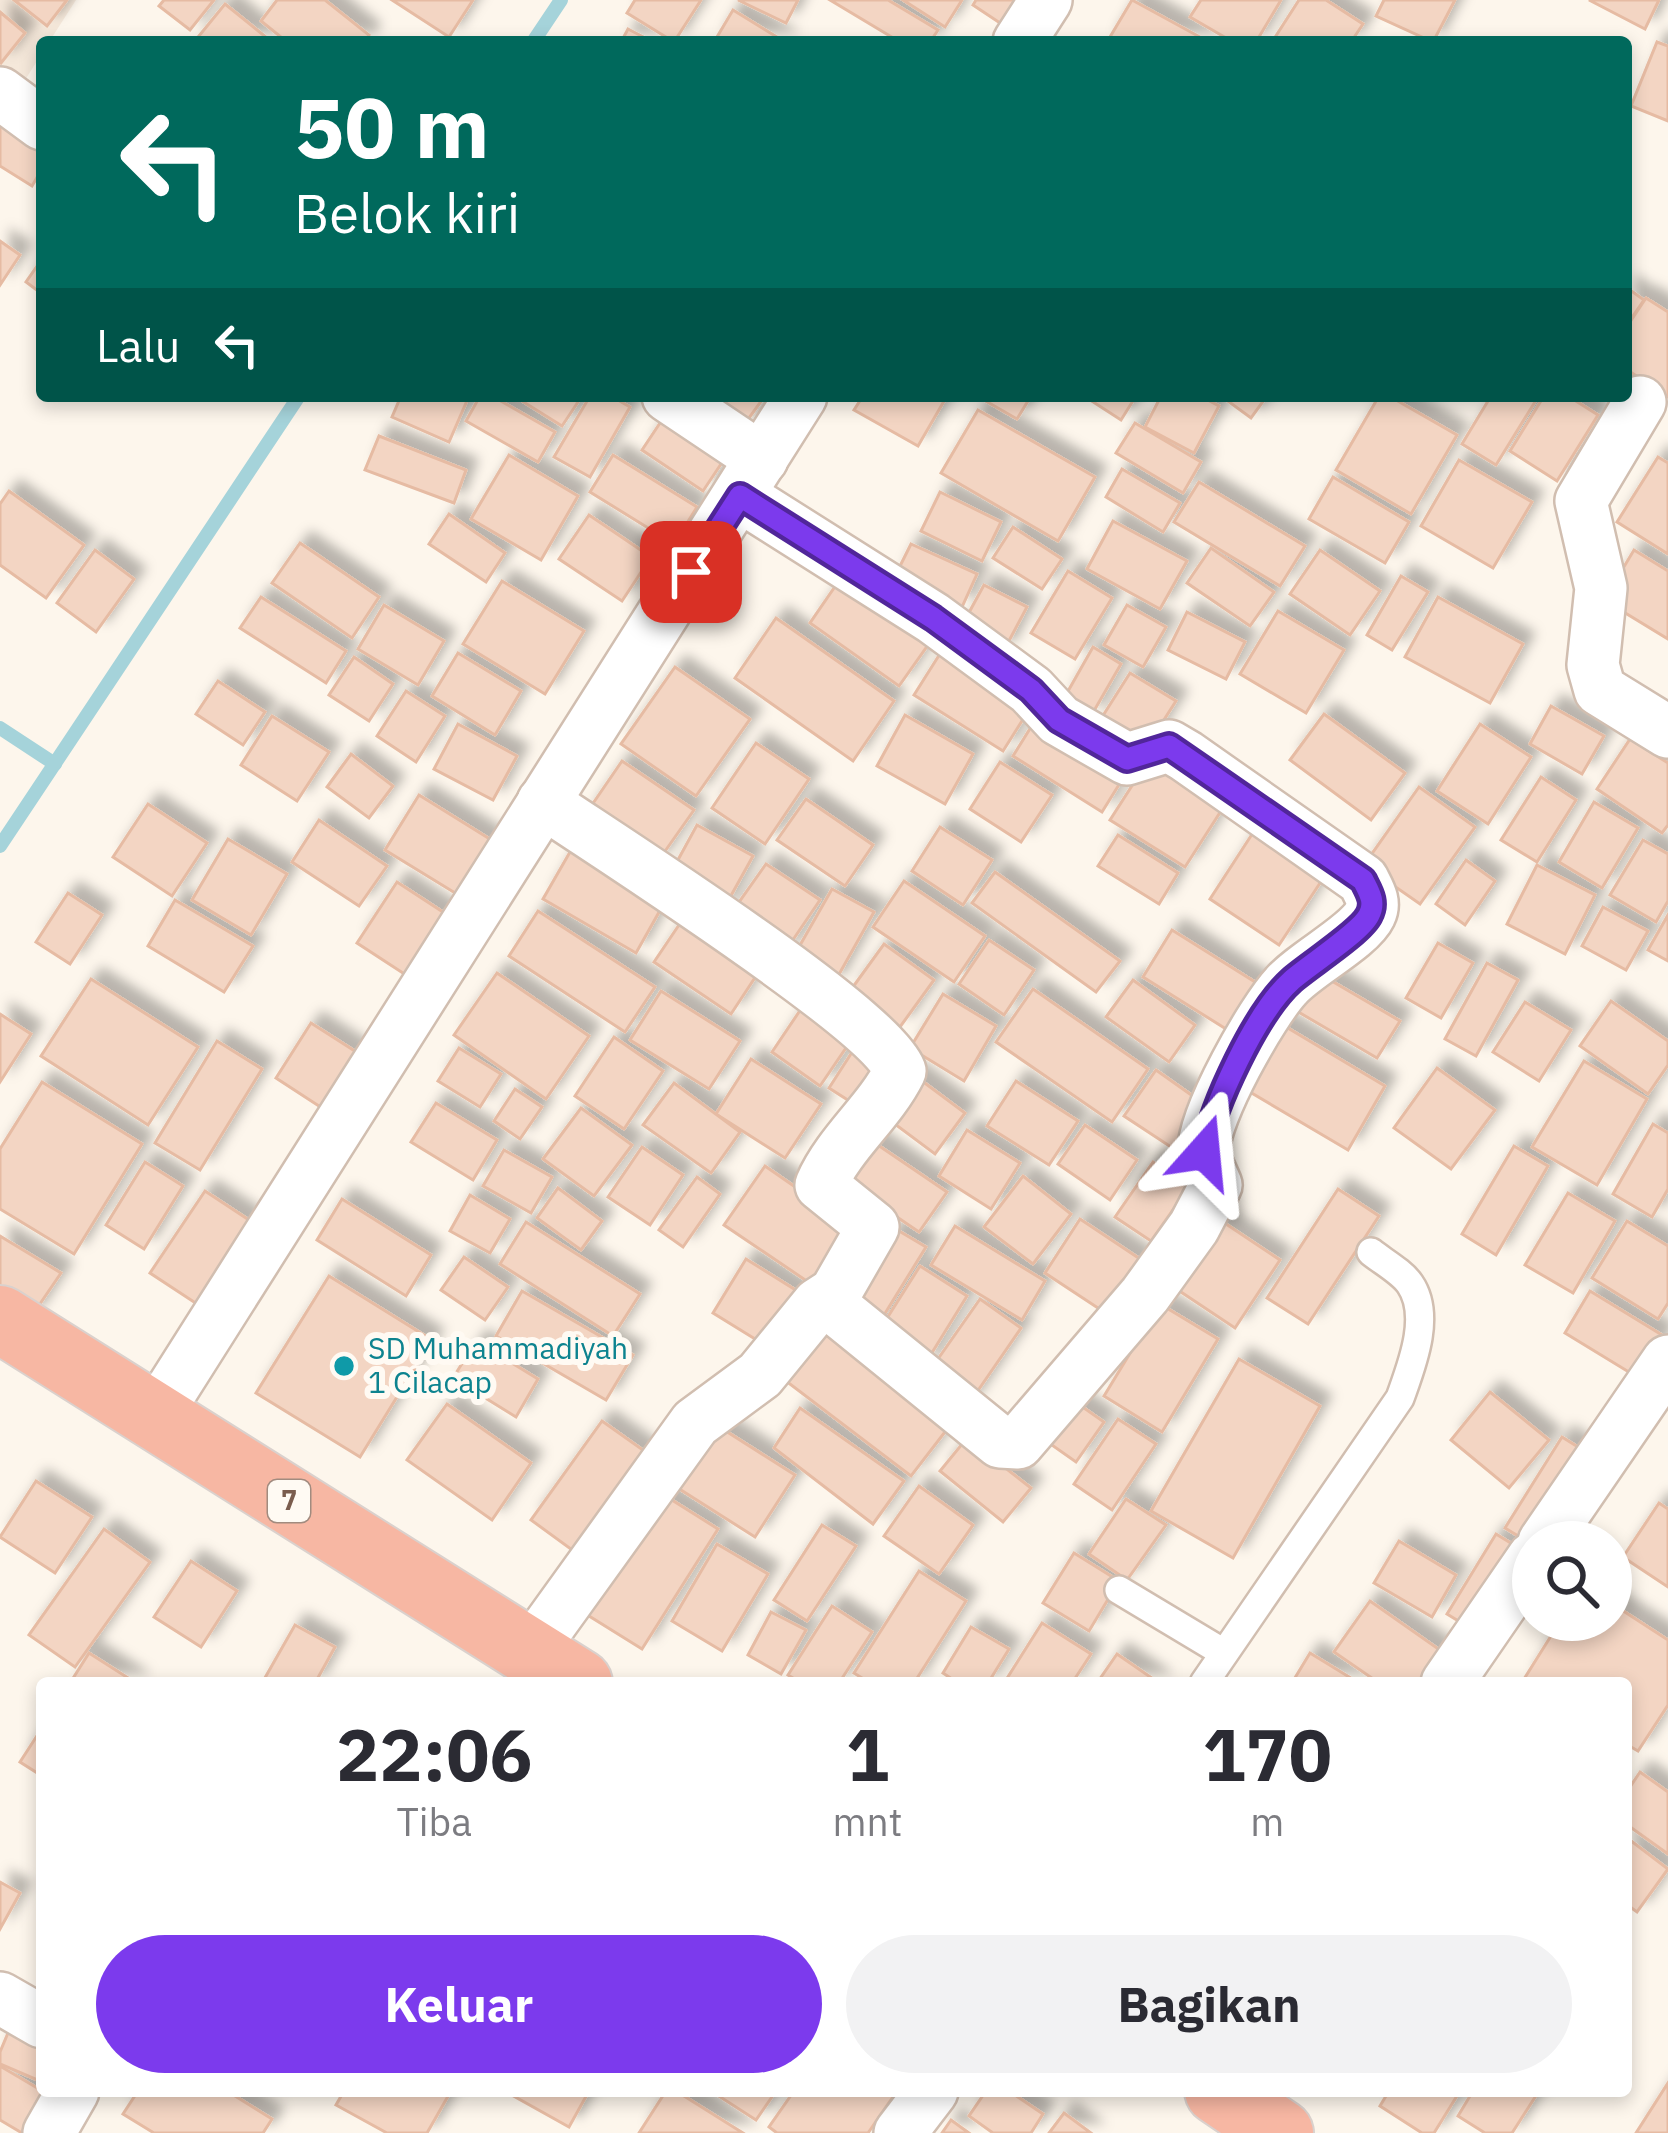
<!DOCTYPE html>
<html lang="id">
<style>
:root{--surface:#fff;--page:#f2f2f3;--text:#2b2b33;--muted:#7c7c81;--accent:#7c3aed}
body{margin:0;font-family:"IBM Plex Sans",sans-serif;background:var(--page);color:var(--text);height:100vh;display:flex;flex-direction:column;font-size:45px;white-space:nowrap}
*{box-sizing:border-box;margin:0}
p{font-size:39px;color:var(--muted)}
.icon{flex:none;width:66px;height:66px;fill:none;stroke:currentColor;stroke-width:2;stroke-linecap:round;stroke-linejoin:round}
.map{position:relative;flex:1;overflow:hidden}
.drawer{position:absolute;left:36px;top:1677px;width:1596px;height:420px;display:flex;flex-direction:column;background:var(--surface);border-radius:12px;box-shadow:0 6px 18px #0003}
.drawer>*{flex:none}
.top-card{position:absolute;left:36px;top:36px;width:1596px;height:366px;border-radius:12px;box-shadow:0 6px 18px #0003;background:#00695c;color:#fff;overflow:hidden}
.tools{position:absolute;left:1512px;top:1521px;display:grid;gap:24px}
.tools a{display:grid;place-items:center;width:120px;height:120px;border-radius:50%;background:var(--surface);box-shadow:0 6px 18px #0003;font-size:60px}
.pin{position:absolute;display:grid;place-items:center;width:102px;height:102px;color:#fff;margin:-51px;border-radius:24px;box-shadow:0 6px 18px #0006}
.me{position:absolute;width:132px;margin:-66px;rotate:18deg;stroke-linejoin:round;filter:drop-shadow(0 0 9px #0008)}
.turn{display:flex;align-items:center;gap:42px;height:252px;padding:0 60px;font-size:54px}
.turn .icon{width:156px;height:156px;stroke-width:2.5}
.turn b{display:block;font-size:84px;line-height:102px}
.then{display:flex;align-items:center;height:114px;padding:0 60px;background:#0003;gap:24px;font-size:45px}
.eta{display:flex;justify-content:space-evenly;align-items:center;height:204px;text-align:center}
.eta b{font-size:72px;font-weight:800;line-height:84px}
.button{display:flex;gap:24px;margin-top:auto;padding:24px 60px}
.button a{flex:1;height:138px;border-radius:72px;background:var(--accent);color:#fff;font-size:48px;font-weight:800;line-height:138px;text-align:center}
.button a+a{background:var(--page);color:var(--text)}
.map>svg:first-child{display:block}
.residential{fill:#f5e8da}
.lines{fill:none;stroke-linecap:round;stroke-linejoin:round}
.stream{stroke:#a5d3da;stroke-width:14}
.building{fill:#f3d5c3;stroke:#e6bba3;stroke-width:3;filter:url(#shadow)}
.lane-casing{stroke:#d1beb0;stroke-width:32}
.street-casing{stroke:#d1beb0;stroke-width:56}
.highway-casing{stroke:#dad1cd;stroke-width:70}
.lane{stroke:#fff;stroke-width:27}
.street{stroke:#fff;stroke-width:51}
.highway{stroke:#f7b7a3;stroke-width:66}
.route-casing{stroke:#51269a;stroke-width:30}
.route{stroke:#7c3aed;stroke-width:21}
.culture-dot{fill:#0f9aa8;stroke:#fffaf3;stroke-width:4.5}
.labels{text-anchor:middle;stroke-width:12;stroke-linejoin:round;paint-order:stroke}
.shield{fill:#fffaf3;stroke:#a28b7f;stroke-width:3}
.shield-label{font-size:27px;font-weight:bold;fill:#7a5c4d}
.culture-label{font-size:30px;fill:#0d838f;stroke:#fffaf3;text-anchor:start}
</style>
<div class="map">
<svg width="1668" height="2133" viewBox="0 0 1668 2133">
<defs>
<filter id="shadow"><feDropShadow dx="11" dy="-11" stdDeviation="6" flood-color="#0004"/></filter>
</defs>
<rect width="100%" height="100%" fill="#fdf6ec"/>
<path class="residential" d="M0 0H76L49 42H42V53L0 120Z"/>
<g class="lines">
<g class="stream">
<path d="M533 42 561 0"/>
<path d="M0 728 55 764"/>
<path d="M0 846 299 396"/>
</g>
</g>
<g class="building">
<path d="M14 0H67L47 26Z"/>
<path d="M164 0H214L190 30 159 6Z"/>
<path d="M277 0H325L369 35 364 42H287L261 21Z"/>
<path d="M392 0H473L449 37Z"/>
<path d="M635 0H701L674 42 627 13Z"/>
<path d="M738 0H798L786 23Z"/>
<path d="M830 0H888L938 30 930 42H900Z"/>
<path d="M903 0H962L945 27Z"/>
<path d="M976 0H1024L1006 27 973 5Z"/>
<path d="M1132 0 1209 42H1107Z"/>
<path d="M1201 0H1281L1256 42H1233L1190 17Z"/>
<path d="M1299 0H1326L1363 24 1351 42H1272Z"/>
<path d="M1384 0H1455L1433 42 1376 16Z"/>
<path d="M1589 0H1659L1645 29Z"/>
<path d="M225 4 272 42H194Z"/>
<path d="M733 10 785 42H714Z"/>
<path d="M0 12 25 33 1 63 0 62Z"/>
<path d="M628 29 653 42H621Z"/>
<path d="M1657 42 1668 46V121L1631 106Z"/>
<path d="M0 117 42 143V169L32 186 0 166Z"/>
<path d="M0 241 20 255 0 285Z"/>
<path d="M42 259V294L26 282Z"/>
<path d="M1626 287 1644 300 1626 326Z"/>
<path d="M1646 298 1668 312V397L1626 369V328Z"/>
<path d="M401 396H469L449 442 392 417Z"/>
<path d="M480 396H492L555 432 538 462 466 421Z"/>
<path d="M514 396H569L578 402 562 426Z"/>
<path d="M590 396H611L630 407 590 477 554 457Z"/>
<path d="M696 396H765L741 429Z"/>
<path d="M863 396H947L918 446 854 410Z"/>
<path d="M977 396H1031L1017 419Z"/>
<path d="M1084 396H1136L1121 420Z"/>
<path d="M1161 396H1200L1219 406 1194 453 1145 427Z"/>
<path d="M1221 396H1267L1251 418Z"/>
<path d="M1379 396H1389L1457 435 1411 514 1336 470Z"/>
<path d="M1491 396 1538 397 1496 465 1462 444Z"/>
<path d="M1544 396H1568L1598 415 1557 481 1510 451Z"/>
<path d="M978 410 1095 477 1058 541 941 473Z"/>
<path d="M666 414 727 455 703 491 642 450Z"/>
<path d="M1135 423 1201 462 1183 493 1116 453Z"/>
<path d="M379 436 466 470 454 503 365 470Z"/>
<path d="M509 455 578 496 541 560 471 519Z"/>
<path d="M613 455 697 507 674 544 590 492Z"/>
<path d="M1658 457 1668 463V554L1617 522Z"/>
<path d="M1459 460 1532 502 1493 568 1421 526Z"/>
<path d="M1122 469 1180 503 1163 532 1106 497Z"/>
<path d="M1333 477 1409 522 1385 563 1309 519Z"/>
<path d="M1199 482 1305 546 1280 586 1174 522Z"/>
<path d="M9 491 84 545 46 598 0 565V504Z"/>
<path d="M940 492 1001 522 982 561 921 531Z"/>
<path d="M449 514 505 553 486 582 429 544Z"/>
<path d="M589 515 651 557 622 601 559 559Z"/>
<path d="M1113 521 1187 561 1160 609 1087 569Z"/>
<path d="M1013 527 1062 559 1042 589 993 558Z"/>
<path d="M300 543 379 597 352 638 272 583Z"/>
<path d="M911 544 977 574 962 607 895 576Z"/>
<path d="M1211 548 1274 592 1250 626 1187 583Z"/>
<path d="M95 550 134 579 96 632 57 603Z"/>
<path d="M1320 550 1380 591 1350 635 1290 594Z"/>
<path d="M1634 550 1668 571V639L1604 600Z"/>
<path d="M1068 571 1112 598 1075 659 1031 633Z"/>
<path d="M845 572 935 635 899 686 810 623Z"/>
<path d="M1401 576 1428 592 1392 650 1367 635Z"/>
<path d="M502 581 584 631 545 694 463 644Z"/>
<path d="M984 585 1027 607 1003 652 960 629Z"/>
<path d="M261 597 346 651 326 683 240 628Z"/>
<path d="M1438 597 1523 644 1490 703 1405 657Z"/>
<path d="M384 605 444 641 418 685 358 649Z"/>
<path d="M1127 605 1166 627 1143 667 1104 645Z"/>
<path d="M1278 611 1344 650 1306 713 1240 674Z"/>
<path d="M1187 612 1245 642 1226 679 1168 650Z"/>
<path d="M776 618 894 701 853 761 735 678Z"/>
<path d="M1093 647 1121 664 1091 716 1063 700Z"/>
<path d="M943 649 1032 705 1003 751 914 695Z"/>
<path d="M458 653 521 691 495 735 432 696Z"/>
<path d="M354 657 393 684 369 721 329 695Z"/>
<path d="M675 667 750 719 696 796 621 744Z"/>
<path d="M1130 673 1176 701 1142 754 1097 725Z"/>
<path d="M218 681 265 712 243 745 196 714Z"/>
<path d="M406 691 445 716 416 762 377 736Z"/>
<path d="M1551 706 1604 736 1582 774 1530 744Z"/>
<path d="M1324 714 1405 773 1371 820 1290 760Z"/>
<path d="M905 715 973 754 945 804 877 766Z"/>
<path d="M272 716 329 752 297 801 241 765Z"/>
<path d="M1036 719 1125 775 1102 812 1013 756Z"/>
<path d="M458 724 517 756 493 800 434 769Z"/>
<path d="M1480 724 1531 757 1488 824 1437 791Z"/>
<path d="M1630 739 1668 763V825L1662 833 1597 789Z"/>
<path d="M756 743 809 779 765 844 712 808Z"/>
<path d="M1153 753 1228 800 1185 867 1110 820Z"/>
<path d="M351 754 393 786 369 818 327 787Z"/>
<path d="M622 761 694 810 656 864 585 815Z"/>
<path d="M1000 762 1052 795 1021 842 970 809Z"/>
<path d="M1541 777 1576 800 1537 862 1501 840Z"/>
<path d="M1419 787 1475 827 1420 904 1364 865Z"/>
<path d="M419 795 493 841 460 896 385 850Z"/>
<path d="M806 799 873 845 845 886 777 840Z"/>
<path d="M1594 802 1638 828 1602 888 1559 862Z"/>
<path d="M148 804 207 843 172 896 113 857Z"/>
<path d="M319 820 387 866 359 906 292 862Z"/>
<path d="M697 825 753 856 723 910 667 880Z"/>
<path d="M1258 825 1328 871 1279 945 1210 899Z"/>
<path d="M940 827 992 860 963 905 912 871Z"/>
<path d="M1118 835 1178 873 1159 904 1098 866Z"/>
<path d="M228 839 287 874 251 935 192 900Z"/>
<path d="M1643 840 1668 854V901L1656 922 1610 895Z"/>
<path d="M574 845 667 898 636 953 543 899Z"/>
<path d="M1466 860 1495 881 1465 925 1436 904Z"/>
<path d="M766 864 820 900 784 953 730 915Z"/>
<path d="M1537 865 1595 895 1565 954 1507 924Z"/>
<path d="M995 872 1120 961 1096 992 972 903Z"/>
<path d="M904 881 985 936 954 982 873 927Z"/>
<path d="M397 882 449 916 409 977 357 943Z"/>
<path d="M832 889 874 912 833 985 791 961Z"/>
<path d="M68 893 102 915 70 964 36 942Z"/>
<path d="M175 900 253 946 224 992 148 946Z"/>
<path d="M1603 907 1648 931 1626 970 1582 946Z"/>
<path d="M538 911 655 987 625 1032 509 956Z"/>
<path d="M1668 915V961L1648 950Z"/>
<path d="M683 919 760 970 731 1014 654 962Z"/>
<path d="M1172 930 1263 987 1234 1034 1143 977Z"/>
<path d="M989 940 1034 970 1004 1015 959 984Z"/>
<path d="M1438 943 1473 963 1441 1018 1406 998Z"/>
<path d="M884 944 934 980 900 1027 850 991Z"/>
<path d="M1487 963 1518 980 1476 1056 1445 1039Z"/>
<path d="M497 973 589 1036 546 1099 454 1035Z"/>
<path d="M1318 973 1400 1021 1377 1058 1295 1010Z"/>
<path d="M91 979 198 1047 148 1125 41 1056Z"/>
<path d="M1133 980 1195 1025 1169 1062 1106 1017Z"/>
<path d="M1033 989 1148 1069 1112 1122 996 1042Z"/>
<path d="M661 991 740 1041 709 1089 630 1040Z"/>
<path d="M943 994 996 1026 964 1081 910 1048Z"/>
<path d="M1611 1001 1668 1041V1065L1648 1094 1580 1046Z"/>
<path d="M1525 1002 1571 1030 1539 1081 1493 1052Z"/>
<path d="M803 1006 852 1039 820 1086 772 1052Z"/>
<path d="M0 1014 31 1034 0 1082Z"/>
<path d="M1271 1018 1385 1086 1348 1150 1233 1082Z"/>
<path d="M311 1023 361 1055 325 1110 276 1078Z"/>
<path d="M614 1037 663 1071 624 1129 575 1096Z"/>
<path d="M217 1041 262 1069 200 1170 155 1143Z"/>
<path d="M856 1046 892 1071 865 1111 829 1088Z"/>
<path d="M459 1048 501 1074 480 1107 438 1081Z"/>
<path d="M751 1059 821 1104 785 1158 716 1114Z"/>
<path d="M1584 1061 1647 1099 1597 1185 1532 1147Z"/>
<path d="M1437 1068 1495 1110 1451 1169 1394 1128Z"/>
<path d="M1156 1070 1204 1104 1174 1149 1124 1116Z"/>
<path d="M910 1072 965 1113 935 1154 880 1113Z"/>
<path d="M1016 1081 1078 1121 1049 1165 987 1126Z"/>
<path d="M42 1082 142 1144 74 1254 0 1209V1149Z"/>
<path d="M674 1083 740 1132 711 1173 643 1125Z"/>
<path d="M515 1089 542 1107 520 1139 494 1121Z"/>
<path d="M436 1103 497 1140 473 1180 411 1142Z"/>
<path d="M581 1108 632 1145 594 1196 543 1159Z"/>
<path d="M1653 1124 1668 1133V1189L1652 1217 1613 1194Z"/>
<path d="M1085 1125 1137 1160 1110 1200 1058 1164Z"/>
<path d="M967 1130 1020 1163 991 1209 939 1176Z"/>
<path d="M869 1139 947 1192 919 1232 841 1179Z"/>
<path d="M1514 1146 1548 1166 1496 1255 1462 1234Z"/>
<path d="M642 1147 683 1175 650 1225 608 1197Z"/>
<path d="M504 1150 552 1177 531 1213 483 1186Z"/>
<path d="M145 1162 183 1186 144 1249 106 1225Z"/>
<path d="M1153 1162 1189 1187 1151 1241 1115 1217Z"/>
<path d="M765 1166 860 1232 820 1290 724 1225Z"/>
<path d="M1023 1176 1071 1214 1033 1264 984 1227Z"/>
<path d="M697 1177 720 1194 683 1247 659 1230Z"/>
<path d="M558 1188 602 1221 581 1250 537 1218Z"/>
<path d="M1338 1189 1379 1216 1308 1324 1267 1298Z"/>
<path d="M205 1191 252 1222 197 1304 150 1273Z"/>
<path d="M1568 1193 1615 1221 1573 1293 1525 1265Z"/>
<path d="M470 1195 510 1219 490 1253 450 1231Z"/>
<path d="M342 1199 431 1255 406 1296 317 1240Z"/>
<path d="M1211 1214 1280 1260 1235 1328 1166 1282Z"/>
<path d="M1080 1219 1143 1261 1107 1314 1045 1273Z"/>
<path d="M1627 1221 1668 1246V1303L1658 1319 1592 1278Z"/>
<path d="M526 1222 640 1294 613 1336 500 1264Z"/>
<path d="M955 1226 1045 1281 1022 1320 931 1265Z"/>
<path d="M894 1228 926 1247 876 1328 844 1309Z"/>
<path d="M0 1236 61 1273 31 1317 0 1298Z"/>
<path d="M464 1257 508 1287 485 1320 441 1290Z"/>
<path d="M746 1259 802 1294 768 1347 713 1313Z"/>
<path d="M920 1266 967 1296 925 1364 877 1334Z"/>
<path d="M329 1276 432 1340 360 1457 256 1393Z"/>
<path d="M522 1291 633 1355 606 1400 496 1336Z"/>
<path d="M1590 1291 1662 1335 1637 1377 1565 1333Z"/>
<path d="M980 1299 1021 1328 968 1405 926 1376Z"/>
<path d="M1160 1304 1218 1339 1162 1432 1104 1396Z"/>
<path d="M826 1320 955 1419 911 1476 782 1378Z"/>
<path d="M476 1341 538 1379 516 1417 453 1378Z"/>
<path d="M1239 1359 1320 1406 1233 1558 1151 1511Z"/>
<path d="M1490 1392 1549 1440 1509 1488 1451 1440Z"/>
<path d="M1067 1396 1104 1422 1076 1462 1039 1436Z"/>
<path d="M447 1404 531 1463 492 1520 407 1460Z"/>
<path d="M800 1408 904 1481 873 1524 774 1448Z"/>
<path d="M1118 1419 1156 1444 1112 1510 1074 1484Z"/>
<path d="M602 1421 650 1455 579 1555 531 1520Z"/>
<path d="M710 1421 795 1475 755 1537 670 1483Z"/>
<path d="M1562 1437 1594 1457 1533 1545 1505 1528Z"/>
<path d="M967 1438 1031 1488 1003 1522 940 1471Z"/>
<path d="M36 1481 92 1517 55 1573 0 1537Z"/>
<path d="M919 1486 973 1525 939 1574 884 1536Z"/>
<path d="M656 1490 718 1529 642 1649 581 1611Z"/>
<path d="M1126 1499 1166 1525 1127 1580 1089 1554Z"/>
<path d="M1659 1503 1668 1509V1587L1623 1557Z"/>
<path d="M822 1525 856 1546 807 1621 774 1600Z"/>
<path d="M104 1529 150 1562 75 1667 29 1635Z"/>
<path d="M1496 1534 1527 1553 1478 1633 1447 1614Z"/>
<path d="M1399 1541 1456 1575 1432 1617 1374 1583Z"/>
<path d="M717 1544 768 1574 722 1651 672 1621Z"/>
<path d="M1074 1553 1119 1581 1089 1631 1043 1603Z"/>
<path d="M191 1561 237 1591 201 1647 154 1617Z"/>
<path d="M919 1571 966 1601 914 1683H870L854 1673Z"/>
<path d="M1370 1601 1447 1655 1427 1683H1379L1334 1652Z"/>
<path d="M1611 1603 1668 1640V1705L1638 1751 1626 1744V1683H1530L1524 1679 1561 1620H1611Z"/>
<path d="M832 1606 872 1632 839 1683H801L788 1675Z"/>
<path d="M771 1612 806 1630 781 1674 748 1655Z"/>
<path d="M1042 1623 1091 1654 1072 1683H1004Z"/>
<path d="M295 1625 335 1647 315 1683H262Z"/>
<path d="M971 1627 1009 1649 988 1683H958L943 1673Z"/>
<path d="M89 1653 136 1683H70Z"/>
<path d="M1310 1653 1359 1683 1293 1681Z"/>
<path d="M1117 1654 1159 1683H1097Z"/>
<path d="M42 1728V1776L20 1762Z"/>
<path d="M1640 1772 1668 1792V1854L1626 1824V1793Z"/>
<path d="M1626 1837 1668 1869 1637 1912 1626 1904Z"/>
<path d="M0 1882 20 1893 0 1929Z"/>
<path d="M13 2021 42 2034V2082L0 2064V2052Z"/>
<path d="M0 2066 61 2102 42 2133H22L0 2120Z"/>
<path d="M1668 2083V2133H1636Z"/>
<path d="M138 2091H227L272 2119 263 2133H154L123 2114Z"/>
<path d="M344 2091H451L427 2133H387L336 2105Z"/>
<path d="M511 2091H589L569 2127 510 2094Z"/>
<path d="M666 2091H676L743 2133H639Z"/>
<path d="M711 2091H776L756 2120Z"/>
<path d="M794 2091H897L868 2133H777L769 2127Z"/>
<path d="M986 2091H1009L1043 2114 1031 2133H993L969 2116Z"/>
<path d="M1389 2091H1460L1434 2133H1422L1380 2106Z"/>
<path d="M1473 2091H1539L1512 2133H1485L1458 2116Z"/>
<path d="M1064 2113 1091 2133H1049Z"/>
<path d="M951 2120 969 2133H942Z"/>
</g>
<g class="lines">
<defs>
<g id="lane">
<path d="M1119 1590 1224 1653"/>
<path d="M1204 1683 1400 1398C1411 1367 1432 1316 1410 1284 1402 1272 1382 1261 1371 1252"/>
</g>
<g id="street">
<path d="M1019 42 1046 0"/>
<path d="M0 93 42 124"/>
<path d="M668 396 762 459"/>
<path d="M1640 402 1581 501 1601 588 1593 665 1600 690 1668 732"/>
<path d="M740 496 933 618 1031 690 1059 720 1127 759 1169 746 1186 756 1363 880C1369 892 1376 902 1370 914 1359 937 1305 964 1286 986 1262 1012 1203 1116 1204 1150 1204 1161 1212 1175 1216 1185L1194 1227 1145 1295 1018 1443 1000 1442 826 1301"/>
<path d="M155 1416 801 396"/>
<path d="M1544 1542 1668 1361"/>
<path d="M530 1652 695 1423 760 1375 818 1304 835 1293 873 1227 821 1185C840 1142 879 1113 900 1071 880 1018 606 845 543 802"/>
<path d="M1447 1683 1533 1558"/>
<path d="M0 1998 42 2022"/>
<path d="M49 2133 73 2091"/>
<path d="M900 2133 932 2091"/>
</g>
<g id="highway">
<path d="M0 1319 579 1683"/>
<path d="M1218 2091 1280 2133"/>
</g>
</defs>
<use href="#lane" class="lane-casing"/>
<use href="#street" class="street-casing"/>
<use href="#highway" class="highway-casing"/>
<use href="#lane" class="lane"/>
<use href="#street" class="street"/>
<use href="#highway" class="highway"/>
</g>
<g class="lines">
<defs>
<path id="route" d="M691 572 740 496 933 618 1031 690 1059 720 1127 759 1169 746 1363 880C1369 892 1376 902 1369 915 1361 932 1309 965 1292 980 1256 1012 1213 1105 1204 1152"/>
</defs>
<use href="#route" class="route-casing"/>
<use href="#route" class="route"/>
</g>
<circle class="culture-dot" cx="344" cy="1366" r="12"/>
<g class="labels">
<rect class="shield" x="268" y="1480" width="42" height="42" rx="9"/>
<g class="shield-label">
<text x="289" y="1510">7</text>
</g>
<g class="culture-label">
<text x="368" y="1359">SD Muhammadiyah<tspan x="368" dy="34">1 Cilacap</tspan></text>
</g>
</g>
</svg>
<div class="tools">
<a><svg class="icon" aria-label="search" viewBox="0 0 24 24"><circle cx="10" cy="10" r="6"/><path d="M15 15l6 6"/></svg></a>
</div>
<div class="pin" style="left:691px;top:572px;background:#d93025"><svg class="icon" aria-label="arrive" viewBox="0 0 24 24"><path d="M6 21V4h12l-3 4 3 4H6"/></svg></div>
<svg class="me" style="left:1204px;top:1152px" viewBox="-20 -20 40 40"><path d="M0-17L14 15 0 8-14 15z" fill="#7c3aed" stroke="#fff" stroke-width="4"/></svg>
<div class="top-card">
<div class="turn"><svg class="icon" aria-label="left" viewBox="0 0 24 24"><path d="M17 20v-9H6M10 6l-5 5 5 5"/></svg><div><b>50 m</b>Belok kiri</div></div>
<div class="then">Lalu<svg class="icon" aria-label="left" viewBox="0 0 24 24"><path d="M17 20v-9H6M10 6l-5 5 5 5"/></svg></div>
</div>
<section class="drawer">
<div class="eta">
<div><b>22:06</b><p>Tiba</p></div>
<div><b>1</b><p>mnt</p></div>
<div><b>170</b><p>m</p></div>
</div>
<div class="button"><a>Keluar</a><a>Bagikan</a></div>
</section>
</div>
